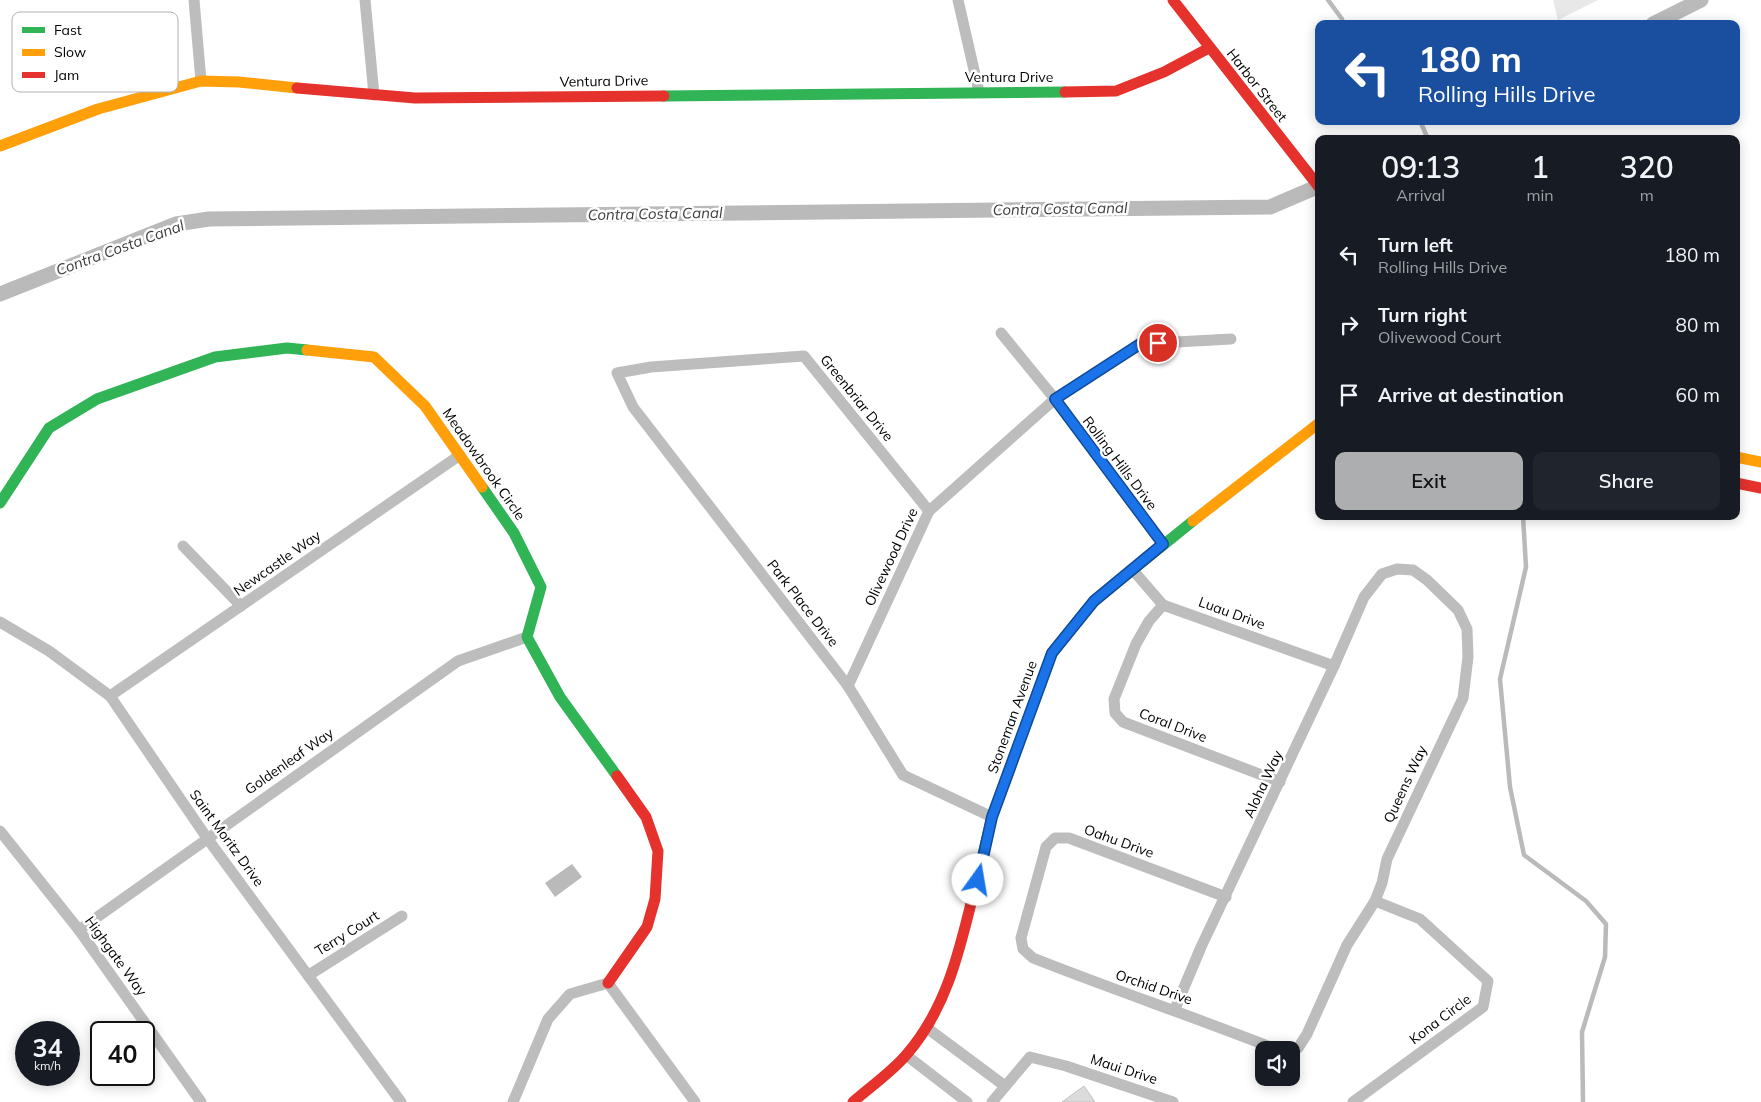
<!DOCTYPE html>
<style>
:root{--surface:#171b24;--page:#20242c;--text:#f1f3f6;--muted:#9ea1a6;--accent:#adaeaf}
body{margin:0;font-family:Mulish,sans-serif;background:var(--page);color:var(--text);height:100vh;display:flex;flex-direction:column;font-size:19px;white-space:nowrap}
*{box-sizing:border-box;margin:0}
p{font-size:16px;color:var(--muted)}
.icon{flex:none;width:28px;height:28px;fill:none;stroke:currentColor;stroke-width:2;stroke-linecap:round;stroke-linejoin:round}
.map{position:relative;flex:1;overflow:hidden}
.side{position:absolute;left:1315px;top:135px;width:425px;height:385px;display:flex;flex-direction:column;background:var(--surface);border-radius:10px;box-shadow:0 2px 12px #0003}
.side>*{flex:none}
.guide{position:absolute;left:1315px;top:20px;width:425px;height:105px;border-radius:10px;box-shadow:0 2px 12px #0003;background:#1a4fa0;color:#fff;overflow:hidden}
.fabs{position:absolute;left:1255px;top:1041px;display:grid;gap:10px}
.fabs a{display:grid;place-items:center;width:45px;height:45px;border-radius:10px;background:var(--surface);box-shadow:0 2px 12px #0003;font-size:25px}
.speed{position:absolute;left:15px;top:1021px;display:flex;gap:10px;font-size:25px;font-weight:700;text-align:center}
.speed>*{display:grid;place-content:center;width:65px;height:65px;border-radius:50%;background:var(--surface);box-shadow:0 2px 12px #0003;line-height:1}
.speed small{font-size:12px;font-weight:400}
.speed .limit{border:2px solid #111;border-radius:8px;background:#fff;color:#111}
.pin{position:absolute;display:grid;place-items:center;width:42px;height:42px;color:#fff;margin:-21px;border:2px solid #fff;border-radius:50%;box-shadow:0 1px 5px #0007}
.me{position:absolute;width:55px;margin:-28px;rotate:13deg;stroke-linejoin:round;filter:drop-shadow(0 0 4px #0008)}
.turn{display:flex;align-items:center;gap:18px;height:105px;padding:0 20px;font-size:22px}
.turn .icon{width:65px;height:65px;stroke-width:2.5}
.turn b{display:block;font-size:35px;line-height:42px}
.eta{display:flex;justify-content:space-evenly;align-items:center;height:85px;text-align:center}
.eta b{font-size:30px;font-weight:600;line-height:35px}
.action{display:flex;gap:10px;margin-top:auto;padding:10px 20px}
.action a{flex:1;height:58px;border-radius:10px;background:var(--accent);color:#111;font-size:20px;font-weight:600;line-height:58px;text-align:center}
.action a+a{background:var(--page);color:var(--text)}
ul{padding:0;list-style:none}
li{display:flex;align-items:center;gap:15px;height:70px;padding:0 20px}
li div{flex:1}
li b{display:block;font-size:19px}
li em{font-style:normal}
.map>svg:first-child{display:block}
.green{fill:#e8e8e8}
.water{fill:#bababa}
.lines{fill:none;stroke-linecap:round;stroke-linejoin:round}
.stream{stroke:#bababa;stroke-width:4.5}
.canal{stroke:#bababa;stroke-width:15}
.building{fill:#dbdbdb;stroke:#c3c3c3}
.street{stroke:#bdbdbd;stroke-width:11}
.fast{stroke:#30b455;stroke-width:11}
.slow{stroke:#ff9f0a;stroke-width:11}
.jam{stroke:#e5322d;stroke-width:11}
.route-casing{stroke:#114b97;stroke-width:12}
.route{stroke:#1a73e8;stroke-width:9}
.labels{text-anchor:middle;stroke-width:5;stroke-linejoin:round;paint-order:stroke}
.street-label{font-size:14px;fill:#000;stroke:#fff}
.water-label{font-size:15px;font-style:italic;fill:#3d3d3d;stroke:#fff}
.key{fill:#fff;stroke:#b2b2b2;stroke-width:1}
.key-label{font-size:14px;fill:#000}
</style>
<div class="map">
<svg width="1761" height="1102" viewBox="0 0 1761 1102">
<rect width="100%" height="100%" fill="#fff"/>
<path class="green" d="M1553 0H1598L1558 20Z"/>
<path class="water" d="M572 864 582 877 555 897 545 883Z"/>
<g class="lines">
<g class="stream">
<path d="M1328 0 1342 19 1343 24"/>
<path d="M1420 121 1428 139"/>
<path d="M1523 516 1526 567 1500 679 1510 787 1524 855 1586 901 1606 924 1605 957 1582 1032 1583 1102"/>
</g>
<g class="canal">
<path d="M1653 24 1701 0"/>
<path d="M0 294 176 224 209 219 1270 207 1319 186"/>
</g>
</g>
<path class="building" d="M1084 1086 1095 1102H1062Z"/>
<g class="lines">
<g class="street">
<path d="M194 0 201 81"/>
<path d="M365 0 374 95"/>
<path d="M958 0 979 92"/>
<path d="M1001 333 1055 399 1163 544"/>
<path d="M929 511 804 356 651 367 617 373 633 407 848 686 903 775 992 817"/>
<path d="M183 546 241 606"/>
<path d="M1132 569 1163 605 1334 666"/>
<path d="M1163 605 1149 621 1136 644 1114 699 1115 713 1123 722 1280 782"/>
<path d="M0 622 49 651 110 696 207 838 401 1102"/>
<path d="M848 686 929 511 1055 399 1140 344 1231 339"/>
<path d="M110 696 460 455"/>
<path d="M0 831 79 930 201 1102"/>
<path d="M1226 897 1069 838H1055L1046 847 1021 938 1023 949 1033 958C1114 990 1197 1018 1278 1050"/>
<path d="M79 930 458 661 527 637"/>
<path d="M309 975 402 916"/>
<path d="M1175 1009 1201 947 1334 666 1364 597 1382 574 1397 569 1413 570 1427 580 1458 610 1467 629 1468 657 1463 698 1387 859 1382 883 1375 901 1347 945 1307 1034 1298 1048 1290 1050"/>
<path d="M927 1028 1005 1086"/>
<path d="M906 1055 967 1102"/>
<path d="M513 1102 548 1019 570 994 608 983 695 1102"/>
<path d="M992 1102 1030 1057 1066 1066 1173 1102"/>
<path d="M1353 1102 1483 1007 1488 981 1420 919 1375 901"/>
</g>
<g class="fast">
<path d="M664 96 1065 92"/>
<path d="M482 487 514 533 541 587 527 637 560 697 617 776"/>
<path d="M0 503 49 428 97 399 215 357 287 348 307 350"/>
<path d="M978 875 992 817 1052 653 1094 601 1193 521"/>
</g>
<g class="slow">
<path d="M0 146 98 109 201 81 239 82 297 88"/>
<path d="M307 350 374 357 425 406 482 487"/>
<path d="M1736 457 1761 462"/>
<path d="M1193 521 1319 423"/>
</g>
<g class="jam">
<path d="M1173 0 1319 187"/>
<path d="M297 88 415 98 664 96"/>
<path d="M1065 92 1116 91 1164 72 1209 48"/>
<path d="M1736 483 1761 488"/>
<path d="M608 983 647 927 655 899 658 851 646 817 617 776"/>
<path d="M853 1102C871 1086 892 1072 907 1054 951 1003 962 938 978 875"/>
</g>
</g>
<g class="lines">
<defs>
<path id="route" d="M978 880 992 817 1052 653 1094 601 1163 544 1055 399 1140 344 1158 343"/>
</defs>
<use href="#route" class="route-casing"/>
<use href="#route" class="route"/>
</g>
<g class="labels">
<g class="street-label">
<text x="1009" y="82">Ventura Drive</text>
<text transform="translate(604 81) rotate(-1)" y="5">Ventura Drive</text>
<text transform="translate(1257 85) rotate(52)" y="5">Harbor Street</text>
<text transform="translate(857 398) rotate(51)" y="5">Greenbriar Drive</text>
<text transform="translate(1120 463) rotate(53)" y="5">Rolling Hills Drive</text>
<text transform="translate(484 464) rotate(55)" y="5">Meadowbrook Circle</text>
<text transform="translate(891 557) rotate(-65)" y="5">Olivewood Drive</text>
<text transform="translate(277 563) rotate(-35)" y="5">Newcastle Way</text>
<text transform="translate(803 603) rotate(52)" y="5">Park Place Drive</text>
<text transform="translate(1232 613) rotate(20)" y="5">Luau Drive</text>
<text transform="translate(1012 717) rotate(-70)" y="5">Stoneman Avenue</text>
<text transform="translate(1173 725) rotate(21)" y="5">Coral Drive</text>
<text transform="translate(289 761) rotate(-35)" y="5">Goldenleaf Way</text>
<text transform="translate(1263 784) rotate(-65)" y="5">Aloha Way</text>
<text transform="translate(1405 784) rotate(-65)" y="5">Queens Way</text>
<text transform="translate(227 838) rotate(54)" y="5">Saint Moritz Drive</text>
<text transform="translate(1119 841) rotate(20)" y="5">Oahu Drive</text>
<text transform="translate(347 933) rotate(-32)" y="5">Terry Court</text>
<text transform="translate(116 956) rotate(54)" y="5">Highgate Way</text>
<text transform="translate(1154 987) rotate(19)" y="5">Orchid Drive</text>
<text transform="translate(1440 1019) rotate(-37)" y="5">Kona Circle</text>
<text transform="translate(1124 1069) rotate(18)" y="5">Maui Drive</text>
</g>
<g class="water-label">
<text transform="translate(1060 209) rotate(-1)" y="5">Contra Costa Canal</text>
<text transform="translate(655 214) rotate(-1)" y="5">Contra Costa Canal</text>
<text transform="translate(120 248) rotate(-20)" y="5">Contra Costa Canal</text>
</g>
</g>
<rect x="12" y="12" width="166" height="80" rx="8" class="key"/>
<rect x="22" y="27" width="23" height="6" fill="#30b455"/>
<rect x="22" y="49" width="23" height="7" fill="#ff9f0a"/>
<rect x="22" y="72" width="23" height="6" fill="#e5322d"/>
<g class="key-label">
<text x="54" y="35">Fast</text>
<text x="54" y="57">Slow</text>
<text x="54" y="80">Jam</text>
</g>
</svg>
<div class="fabs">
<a><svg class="icon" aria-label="sound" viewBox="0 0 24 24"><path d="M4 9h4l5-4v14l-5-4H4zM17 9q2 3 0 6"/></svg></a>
</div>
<div class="speed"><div>34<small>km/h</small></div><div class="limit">40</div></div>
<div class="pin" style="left:1158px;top:343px;background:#d93025"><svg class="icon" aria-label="arrive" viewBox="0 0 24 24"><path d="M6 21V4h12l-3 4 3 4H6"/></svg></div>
<svg class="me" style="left:978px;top:880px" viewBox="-20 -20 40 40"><circle r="19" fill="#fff"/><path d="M0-13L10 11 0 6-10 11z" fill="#1a73e8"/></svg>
<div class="guide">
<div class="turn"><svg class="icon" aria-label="left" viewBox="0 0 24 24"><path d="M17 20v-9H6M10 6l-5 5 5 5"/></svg><div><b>180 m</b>Rolling Hills Drive</div></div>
</div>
<section class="side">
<div class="eta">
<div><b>09:13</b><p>Arrival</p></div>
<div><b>1</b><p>min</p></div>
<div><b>320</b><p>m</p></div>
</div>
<ul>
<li><svg class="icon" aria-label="left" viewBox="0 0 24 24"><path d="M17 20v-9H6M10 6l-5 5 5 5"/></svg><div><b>Turn left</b><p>Rolling Hills Drive</p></div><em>180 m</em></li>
<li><svg class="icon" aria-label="right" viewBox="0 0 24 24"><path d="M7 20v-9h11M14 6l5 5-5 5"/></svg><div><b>Turn right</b><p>Olivewood Court</p></div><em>80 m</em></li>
<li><svg class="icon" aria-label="arrive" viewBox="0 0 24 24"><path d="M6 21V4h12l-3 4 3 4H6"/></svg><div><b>Arrive at destination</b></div><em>60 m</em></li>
</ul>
<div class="action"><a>Exit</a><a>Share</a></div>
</section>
</div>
